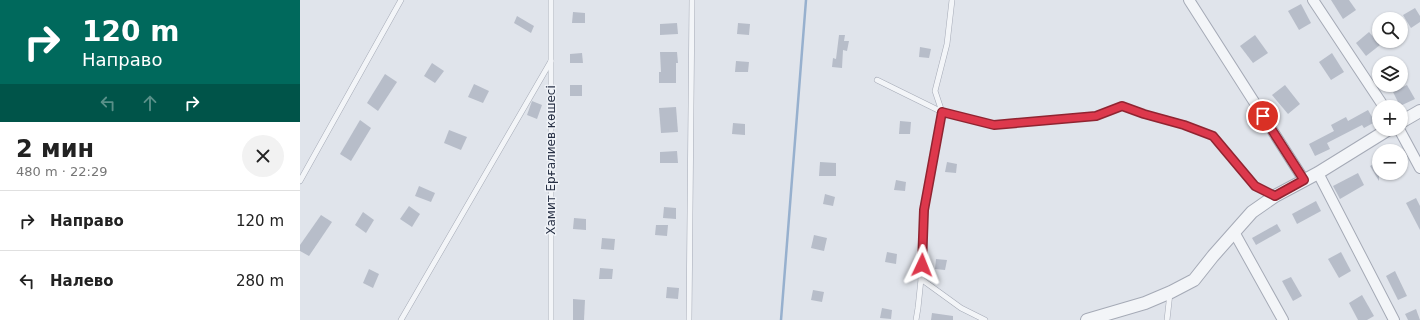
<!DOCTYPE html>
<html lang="ru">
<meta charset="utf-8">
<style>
:root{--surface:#fff;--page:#f2f2f2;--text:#222;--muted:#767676;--line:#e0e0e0}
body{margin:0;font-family:"DejaVu Sans",sans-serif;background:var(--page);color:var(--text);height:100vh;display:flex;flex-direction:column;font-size:15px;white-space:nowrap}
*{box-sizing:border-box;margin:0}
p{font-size:13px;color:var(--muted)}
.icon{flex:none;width:22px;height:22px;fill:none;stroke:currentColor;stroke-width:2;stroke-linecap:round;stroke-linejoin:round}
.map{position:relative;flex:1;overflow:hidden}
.details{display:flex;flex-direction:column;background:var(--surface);width:300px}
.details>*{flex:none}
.top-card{background:#00695c;color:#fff;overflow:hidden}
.tools{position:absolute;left:1072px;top:12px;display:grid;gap:8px}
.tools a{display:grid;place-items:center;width:36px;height:36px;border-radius:50%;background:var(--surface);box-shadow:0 1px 3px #0004;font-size:20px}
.pin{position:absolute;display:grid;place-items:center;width:34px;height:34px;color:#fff;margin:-17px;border:2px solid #fff;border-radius:50%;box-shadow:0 1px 4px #0007}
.me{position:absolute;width:44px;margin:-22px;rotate:2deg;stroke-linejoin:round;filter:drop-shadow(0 0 3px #0008)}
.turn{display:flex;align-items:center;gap:14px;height:84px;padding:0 16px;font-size:18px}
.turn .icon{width:52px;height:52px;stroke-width:2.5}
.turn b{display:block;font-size:28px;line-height:34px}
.lanes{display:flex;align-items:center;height:38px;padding:0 16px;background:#0003;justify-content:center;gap:20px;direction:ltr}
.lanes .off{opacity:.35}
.round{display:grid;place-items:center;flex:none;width:42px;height:42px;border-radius:21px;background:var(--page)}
.summary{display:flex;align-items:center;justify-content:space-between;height:68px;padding:0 16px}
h1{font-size:24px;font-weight:800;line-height:30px}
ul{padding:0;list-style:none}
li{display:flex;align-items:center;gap:12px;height:60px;padding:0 16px;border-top:1px solid var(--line)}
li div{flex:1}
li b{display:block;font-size:15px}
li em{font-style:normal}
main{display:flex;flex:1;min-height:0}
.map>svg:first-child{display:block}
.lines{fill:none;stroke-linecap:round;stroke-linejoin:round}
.stream{stroke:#97b0ce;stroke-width:2.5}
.building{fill:#b7bdc9}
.service-casing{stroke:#a5aab6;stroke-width:6}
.minor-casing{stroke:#a5aab6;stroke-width:12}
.tertiary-casing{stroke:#a5aab6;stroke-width:14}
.service{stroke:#f3f5f8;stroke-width:5}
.minor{stroke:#f3f5f8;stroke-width:10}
.tertiary{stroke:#f3f5f8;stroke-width:12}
.route-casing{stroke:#902431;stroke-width:10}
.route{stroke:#dd384c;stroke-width:7}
.labels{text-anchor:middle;stroke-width:3;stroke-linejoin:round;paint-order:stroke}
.street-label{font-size:12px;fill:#273044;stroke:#f0f3f8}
</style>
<main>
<section class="details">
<div class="top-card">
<div class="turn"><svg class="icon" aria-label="right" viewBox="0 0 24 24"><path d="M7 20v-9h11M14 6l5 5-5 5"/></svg><div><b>120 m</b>Направо</div></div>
<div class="lanes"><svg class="icon off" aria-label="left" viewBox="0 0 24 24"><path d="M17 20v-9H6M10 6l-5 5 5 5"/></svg><svg class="icon off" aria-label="ahead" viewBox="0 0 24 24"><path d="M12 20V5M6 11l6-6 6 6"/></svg><svg class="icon" aria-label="right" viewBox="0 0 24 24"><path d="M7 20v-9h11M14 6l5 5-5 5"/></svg></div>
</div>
<div class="summary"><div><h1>2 мин</h1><p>480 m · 22:29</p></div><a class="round"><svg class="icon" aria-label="close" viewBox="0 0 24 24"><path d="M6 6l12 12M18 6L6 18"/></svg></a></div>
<ul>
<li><svg class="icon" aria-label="right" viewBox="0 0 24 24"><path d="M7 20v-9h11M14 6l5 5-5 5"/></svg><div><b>Направо</b></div><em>120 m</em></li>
<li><svg class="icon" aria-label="left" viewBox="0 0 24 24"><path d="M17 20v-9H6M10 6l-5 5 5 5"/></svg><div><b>Налево</b></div><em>280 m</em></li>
</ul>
</section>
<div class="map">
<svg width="1120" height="320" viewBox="0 0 1120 320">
<rect width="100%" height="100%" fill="#e0e4eb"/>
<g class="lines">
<path class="stream" d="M481 320 506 0"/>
</g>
<g class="building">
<path d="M1031 0H1049L1056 10 1043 19Z"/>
<path d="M1001 4 1011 23 999 30 988 11Z"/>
<path d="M1115 8 1120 16V22L1111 28 1103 15Z"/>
<path d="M273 12 285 13V23H272Z"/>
<path d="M217 16 234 26 231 33 214 23Z"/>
<path d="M377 23 378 34 360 35V24Z"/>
<path d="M438 23 450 24 449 35 437 34Z"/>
<path d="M1069 32 1080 45 1066 56 1056 43Z"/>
<path d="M539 35H545L544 41H549L547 51 543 50 542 68 532 67 533 58 536 59Z"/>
<path d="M955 35 968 53 953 63 940 46Z"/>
<path d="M620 47 631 49 629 58 619 57Z"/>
<path d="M360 52H377L378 63H376V83H359V72H361Z"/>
<path d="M282 53 283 63H270V54Z"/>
<path d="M1032 53 1044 72 1031 80 1019 62Z"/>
<path d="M436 61 449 62 448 72H435Z"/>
<path d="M132 63 144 71 135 83 124 76Z"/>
<path d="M85 74 97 82 78 111 67 103Z"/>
<path d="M174 84 189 91 183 103 168 97Z"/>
<rect x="270" y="85" width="12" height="11"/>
<path d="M985 85 1000 104 988 114 972 95Z"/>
<path d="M1107 85 1115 99 1100 106 1093 92Z"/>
<path d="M232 101 242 105 237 119 227 115Z"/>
<path d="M376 107 378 132 361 133 359 108Z"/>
<path d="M1068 110 1075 122 1064 128 1062 125 1027 143 1030 149 1015 156 1009 144 1034 131 1031 125 1046 117 1048 121Z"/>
<path d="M60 120 71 128 51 161 40 154Z"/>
<path d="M600 121 611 122 610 134H599Z"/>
<path d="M433 123 445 124V135L432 134Z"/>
<path d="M149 130 167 137 161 150 144 143Z"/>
<path d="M377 151 378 163H360V152Z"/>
<path d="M1079 161V181L1070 166Z"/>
<path d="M520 162 536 163V176H519Z"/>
<path d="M647 162 657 164 656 173 645 172Z"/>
<path d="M1058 173 1064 185 1040 199 1033 186Z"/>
<path d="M596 180 606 182 605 191 594 190Z"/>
<path d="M119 186 135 193 131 202 115 196Z"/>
<path d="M525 194 535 197 533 206 523 204Z"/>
<path d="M1116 198 1120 206V230L1106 203Z"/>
<path d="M1016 201 1021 211 997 224 992 214Z"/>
<path d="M109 206 120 214 112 227 100 219Z"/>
<path d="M364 207 376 208V219L363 218Z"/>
<path d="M63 212 74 220 66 233 55 225Z"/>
<path d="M21 215 32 222 9 256 0 251V245Z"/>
<path d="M274 218 286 219V230L273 229Z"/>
<path d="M977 224 981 231 956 245 952 238Z"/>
<path d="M356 225H368L367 236 355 235Z"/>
<path d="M514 235 527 238 524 251 511 248Z"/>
<path d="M302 238 315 239 314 250 301 249Z"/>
<path d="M587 252 597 254 596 264 585 262Z"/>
<path d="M1041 252 1051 271 1039 278 1028 259Z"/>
<path d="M636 259 647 260 645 270 635 269Z"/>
<path d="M300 268 313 269 312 279H299Z"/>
<path d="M69 269 79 274 73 288 63 283Z"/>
<path d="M1095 271 1107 296 1098 300 1086 276Z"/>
<path d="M991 277 1002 296 993 301 982 281Z"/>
<path d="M367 287 379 288 378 299 366 298Z"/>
<path d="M513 290 524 292 522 302 511 300Z"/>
<path d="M1062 295 1074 316 1067 320H1058L1049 303Z"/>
<path d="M273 299 285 300 284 320H273Z"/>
<path d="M582 308 592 310 591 319 580 318Z"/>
<path d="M1116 309 1120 320H1108L1105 314Z"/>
<path d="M632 313 653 316V320H631Z"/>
</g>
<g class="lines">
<defs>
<g id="service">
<path d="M577 80 642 112 694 125 796 116 822 106 844 114 884 125 913 136 955 186 974 195"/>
<path d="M0 181 101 0"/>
<path d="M621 279 661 308 685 320"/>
<path d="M101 320 251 61"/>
<path d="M251 320V0"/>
<path d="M389 320 392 0"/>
<path d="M616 320 618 308 621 279 624 210 642 112 635 91 647 44 652 0"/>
<path d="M867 320 870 293"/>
</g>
<g id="minor">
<path d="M889 0 1004 180"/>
<path d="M1013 0 1084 107"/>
<path d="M1099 129 1120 168"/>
<path d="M1018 173 1094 320"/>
<path d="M934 232 983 320"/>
</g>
<g id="tertiary">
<path d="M1101 122 1120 111"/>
<path d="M787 320 845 303 871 292 894 280 913 256 952 212 975 196 1018 173 1089 129"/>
</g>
</defs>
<use href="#service" class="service-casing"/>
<use href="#minor" class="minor-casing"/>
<use href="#tertiary" class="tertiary-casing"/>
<use href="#service" class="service"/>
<use href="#minor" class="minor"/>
<use href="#tertiary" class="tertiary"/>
</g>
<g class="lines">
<defs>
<path id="route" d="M622 265 624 210 642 112 694 125 796 116 822 106 844 114 884 125 913 136 955 186 975 196 1004 180 963 116"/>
</defs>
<use href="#route" class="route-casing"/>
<use href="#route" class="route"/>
</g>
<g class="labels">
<g class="street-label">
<text transform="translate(251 160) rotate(-90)" y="4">Хамит Ерғалиев көшесі</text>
</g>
</g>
</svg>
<div class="tools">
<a><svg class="icon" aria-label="search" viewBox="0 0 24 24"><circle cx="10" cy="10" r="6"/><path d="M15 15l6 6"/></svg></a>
<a><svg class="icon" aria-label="layers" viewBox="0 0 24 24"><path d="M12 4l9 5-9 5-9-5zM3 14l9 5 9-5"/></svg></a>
<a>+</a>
<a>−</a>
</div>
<div class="pin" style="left:963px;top:116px;background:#d93025"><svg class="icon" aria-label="arrive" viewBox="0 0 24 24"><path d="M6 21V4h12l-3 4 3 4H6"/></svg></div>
<svg class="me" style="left:622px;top:265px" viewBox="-20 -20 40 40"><path d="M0-17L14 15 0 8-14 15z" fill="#dd384c" stroke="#fff" stroke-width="4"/></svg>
</div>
</main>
